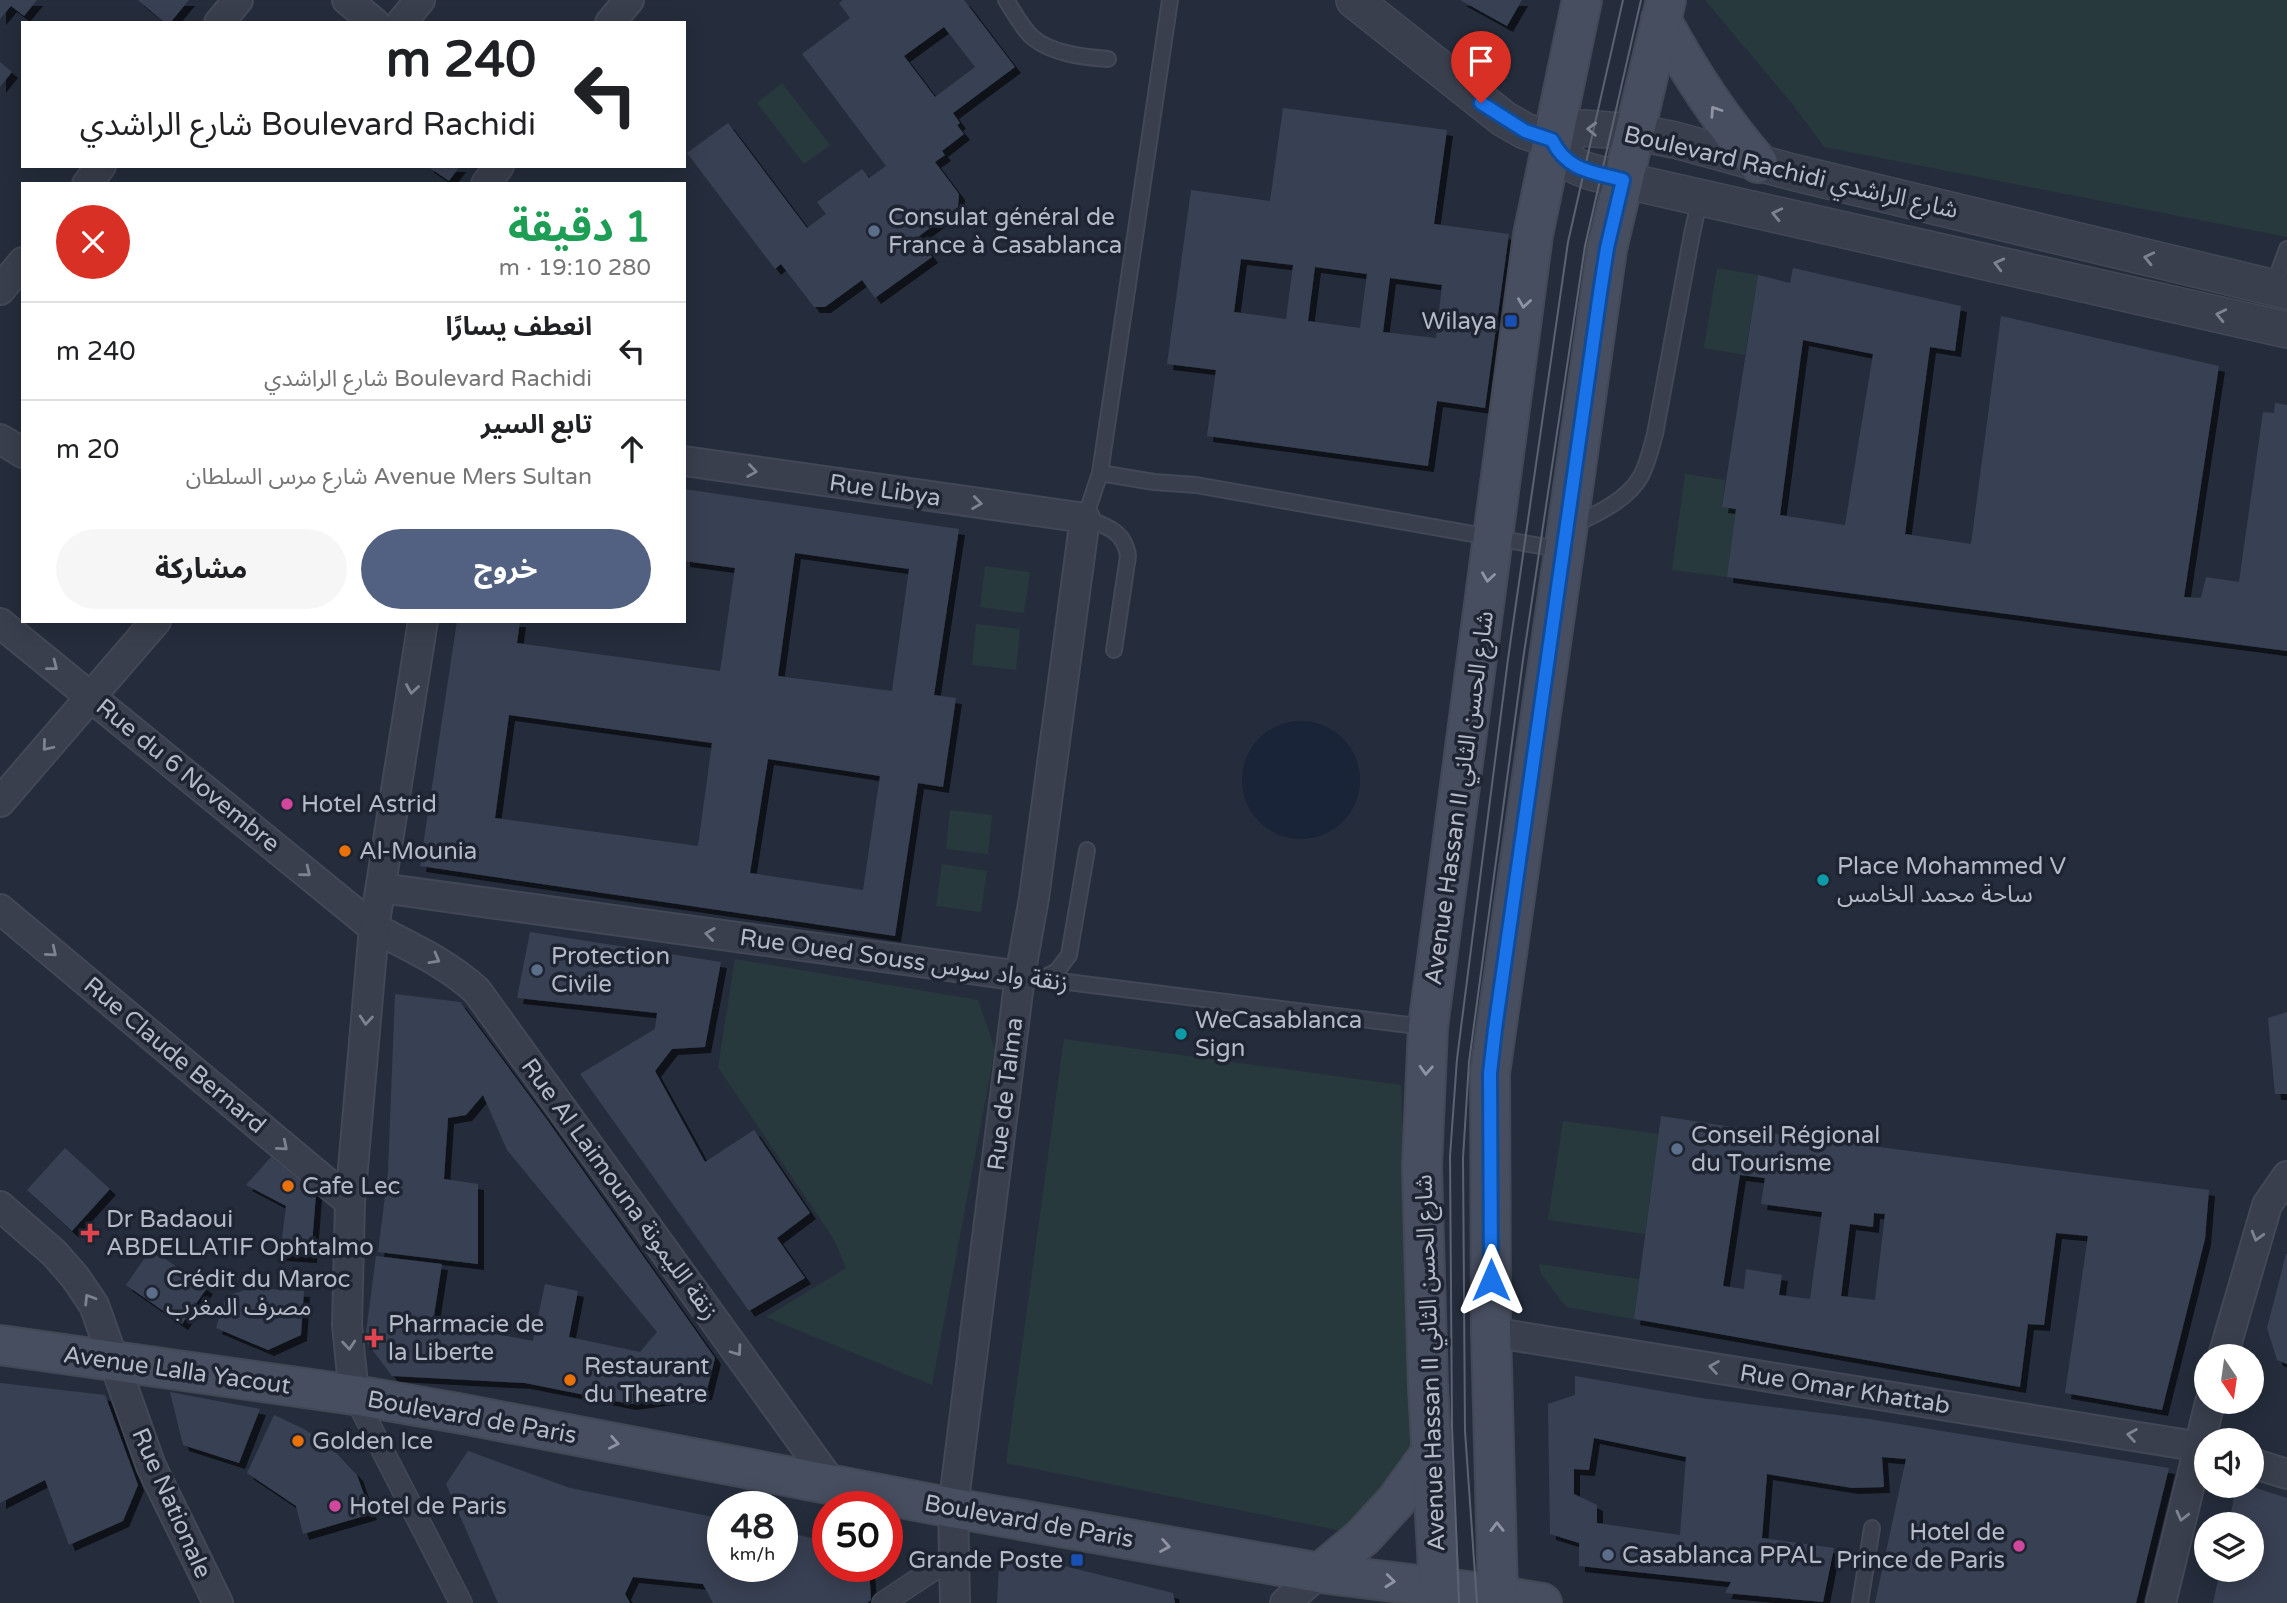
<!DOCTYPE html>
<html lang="ar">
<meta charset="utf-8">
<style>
:root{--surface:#fff;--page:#f6f6f6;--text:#202124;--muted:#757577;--line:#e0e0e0;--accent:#526081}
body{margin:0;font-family:"Varela Round","Noto Sans Arabic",sans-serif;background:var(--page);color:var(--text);direction:rtl;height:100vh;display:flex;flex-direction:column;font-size:26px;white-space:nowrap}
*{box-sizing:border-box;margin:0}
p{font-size:23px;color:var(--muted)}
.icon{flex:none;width:38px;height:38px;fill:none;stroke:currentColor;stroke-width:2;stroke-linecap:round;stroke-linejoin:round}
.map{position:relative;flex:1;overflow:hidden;direction:ltr}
.panel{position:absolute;left:21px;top:182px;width:665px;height:441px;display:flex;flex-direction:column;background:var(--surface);border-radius:0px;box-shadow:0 4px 18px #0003;direction:rtl}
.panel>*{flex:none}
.hud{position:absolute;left:21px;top:21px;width:665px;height:147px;border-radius:0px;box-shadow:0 4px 18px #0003;direction:rtl;background:#fff;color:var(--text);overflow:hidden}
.needle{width:46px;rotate:167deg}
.buttons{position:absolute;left:2194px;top:1344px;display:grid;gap:14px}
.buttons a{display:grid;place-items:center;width:70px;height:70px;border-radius:50%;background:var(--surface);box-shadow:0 4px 18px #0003;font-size:35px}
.speed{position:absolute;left:707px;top:1491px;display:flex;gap:14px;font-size:35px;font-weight:700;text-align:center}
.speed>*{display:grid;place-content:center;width:91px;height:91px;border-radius:50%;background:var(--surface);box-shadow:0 4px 18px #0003;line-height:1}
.speed small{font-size:18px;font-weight:400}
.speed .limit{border:10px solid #d22;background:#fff;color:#111}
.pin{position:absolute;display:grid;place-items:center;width:60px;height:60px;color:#fff;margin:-72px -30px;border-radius:50% 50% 50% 0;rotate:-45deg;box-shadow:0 0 7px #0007}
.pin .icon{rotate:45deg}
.me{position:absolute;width:77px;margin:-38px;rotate:0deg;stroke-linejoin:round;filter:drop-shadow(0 0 5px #0008)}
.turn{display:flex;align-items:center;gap:24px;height:147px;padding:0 35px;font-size:32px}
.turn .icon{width:91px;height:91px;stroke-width:2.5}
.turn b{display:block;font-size:49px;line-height:60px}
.round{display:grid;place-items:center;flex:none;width:74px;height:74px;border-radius:37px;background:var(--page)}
.summary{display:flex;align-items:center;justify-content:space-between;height:119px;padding:0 35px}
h1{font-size:42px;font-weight:700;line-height:52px;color:#1e9e55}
.button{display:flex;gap:14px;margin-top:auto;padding:14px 35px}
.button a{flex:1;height:80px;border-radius:42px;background:var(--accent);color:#fff;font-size:28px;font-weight:700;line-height:80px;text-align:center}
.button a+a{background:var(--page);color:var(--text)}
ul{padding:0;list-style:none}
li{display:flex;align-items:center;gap:21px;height:98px;padding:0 35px;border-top:2px solid var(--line)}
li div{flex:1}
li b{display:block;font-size:26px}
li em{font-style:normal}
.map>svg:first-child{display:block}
.green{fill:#27393d}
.water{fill:#192439}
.building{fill:#374152;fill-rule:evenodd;filter:url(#shadow)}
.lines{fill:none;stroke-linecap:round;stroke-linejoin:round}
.service-casing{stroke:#424855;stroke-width:18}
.pedestrian-casing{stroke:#424855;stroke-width:24}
.minor-casing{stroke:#424855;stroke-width:32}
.tertiary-casing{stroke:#424855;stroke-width:38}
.secondary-casing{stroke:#424855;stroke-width:42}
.service{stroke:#393f4c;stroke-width:14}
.pedestrian{stroke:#393f4c;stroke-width:21}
.minor{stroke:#393f4c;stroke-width:28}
.tertiary{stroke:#393f4c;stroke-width:35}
.secondary{stroke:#474e5f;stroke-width:38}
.tram{stroke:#5b6373;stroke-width:2}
.oneway{stroke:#8e94a3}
.oneway2{stroke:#7d8390}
.route-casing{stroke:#114b97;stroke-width:18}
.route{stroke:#1a73e8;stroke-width:12}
.service-dot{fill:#5c6f8a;stroke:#1e2431;stroke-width:2.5}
.transit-dot{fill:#1a4fb4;stroke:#1e2431;stroke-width:2.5}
.hotel-dot{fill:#d1479c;stroke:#1e2431;stroke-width:2.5}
.food-dot{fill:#e8710a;stroke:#1e2431;stroke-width:2.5}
.culture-dot{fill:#0f9aa8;stroke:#1e2431;stroke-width:2.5}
.health-dot{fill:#e0444e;stroke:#1e2431;stroke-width:2.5}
.labels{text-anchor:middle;stroke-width:7;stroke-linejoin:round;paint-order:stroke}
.street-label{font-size:24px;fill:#b4bac7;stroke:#1e2431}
.poi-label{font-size:24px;fill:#b4bac7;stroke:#1e2431;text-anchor:start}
</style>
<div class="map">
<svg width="2287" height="1603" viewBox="0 0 2287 1603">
<defs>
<filter id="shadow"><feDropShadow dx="6" dy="6" stdDeviation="0" flood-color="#0009"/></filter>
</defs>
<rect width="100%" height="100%" fill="#252d3c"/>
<g class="green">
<path d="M1705 0H2287V237L1824 147 1794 106Z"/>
<path d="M782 83 830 145 804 164 757 103Z"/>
<path d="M1717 268 1758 275 1745 355 1704 348Z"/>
<path d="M1685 474 1725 480 1722 507 1736 509 1727 577 1672 570Z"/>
<path d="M985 566 1030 572 1024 613 980 607Z"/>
<path d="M976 624 1020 629 1016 670 972 665Z"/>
<path d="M950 810 992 815 988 854 946 849Z"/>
<path d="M942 864 987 871 981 912 936 906Z"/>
<path d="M735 959 978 1000 995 1049 932 1385 766 1317 846 1268 835 1241 718 1067Z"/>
<path d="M1064 1039 1401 1085 1414 1455 1352 1533 1006 1463Z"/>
<path d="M1563 1121 1659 1134 1645 1234 1548 1220Z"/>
<path d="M1539 1264 1639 1279 1634 1319 1566 1307 1541 1274Z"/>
</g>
<circle class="water" cx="1301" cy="780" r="59"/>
<g class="building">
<path d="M0 0H37L24 16 11 6 0 19Z"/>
<path d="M138 0H189L170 23H165Z"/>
<path d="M843 0H964L1015 67 953 113 960 123 957 125 964 134 942 151 945 155 935 162 959 194 958 207 918 237 932 257 875 298 862 280 825 307H814L781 264 775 269 687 153 728 123 807 228 826 214 817 202 862 169 869 178 886 166 802 54 850 18 839 3ZM944 27 975 67 935 97 904 56Z"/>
<path d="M1460 0H1522L1507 26Z"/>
<path d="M0 62 12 72 0 87Z"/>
<path d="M1283 108 1447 130 1434 224 1509 234 1485 408 1437 401 1428 466 1207 436 1216 370 1167 364 1191 190 1270 201ZM1241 259 1293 265 1286 319 1234 312ZM1315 267 1367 274 1360 328 1308 321ZM1390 278 1442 285 1436 338 1383 332Z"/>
<path d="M427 166H460L449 181Z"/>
<path d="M1793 268 1961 306 1955 351 1930 347 1905 534 1971 544 2001 316 2219 366 2184 597 2201 598 2206 577 2239 582 2263 412 2274 413 2275 403 2287 405V651L1727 577 1736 509 1722 507 1758 275 1790 283ZM1803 340 1873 354 1845 525 1780 515Z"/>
<path d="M684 489 959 529 934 695 956 698 943 787 918 783 895 936 420 866 457 621H520L517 643 720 671 735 568 684 561ZM795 553 909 569 892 691 778 676ZM509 715 712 743 698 846 495 818ZM768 759 880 776 863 890 750 873Z"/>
<path d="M530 932 721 962 705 1047 672 1049 655 1071 705 1162 754 1130 810 1213 777 1238 805 1278 749 1311 580 1074 655 1029 657 1013 517 998Z"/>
<path d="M395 994 460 1002 548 1121 715 1358 706 1394 630 1404 525 1383 392 1376 365 1340 376 1256 442 1264 433 1322 533 1341 545 1284 578 1291 569 1337 640 1352 657 1332 507 1150 483 1095 466 1115 448 1118 444 1179 478 1184V1264L378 1252 388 1172Z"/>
<path d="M2287 1012V1094H2275L2268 1018Z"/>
<path d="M1661 1116 1771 1133 2209 1190 2205 1239 2162 1410 2065 1393 2088 1236 2056 1233 2044 1325 2028 1324 2020 1387 1634 1319ZM1740 1175 1765 1178 1761 1204 1822 1212 1810 1299 1779 1295 1782 1275 1746 1269 1744 1289 1723 1286ZM1874 1213 1885 1214 1875 1300 1841 1296 1850 1224 1873 1227Z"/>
<path d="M65 1148 110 1189 72 1231 27 1190Z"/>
<path d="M271 1157 316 1194 311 1257 280 1255 286 1206 246 1185Z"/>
<path d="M151 1249 207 1288 182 1324 126 1285Z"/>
<path d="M2286 1254H2287V1364L2277 1360 2267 1328Z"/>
<path d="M252 1288 304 1291 301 1335 268 1350 216 1328 226 1296Z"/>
<path d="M1575 1376 1701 1398 1869 1419 2169 1468 2136 1603H1875L1906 1459 1882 1457 1884 1487 1852 1488 1767 1474 1762 1538 1834 1548 1823 1602 1725 1593 1731 1582 1579 1566V1543L1550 1534 1548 1404 1575 1395ZM1594 1438 1686 1457 1680 1535 1597 1523V1505L1574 1494V1469L1589 1470Z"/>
<path d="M0 1383 105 1395 138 1485 123 1521 69 1545 45 1480 0 1503Z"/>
<path d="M170 1392 260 1409 239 1463 183 1445Z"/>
<path d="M274 1415 304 1429 331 1447 357 1475 371 1514 303 1534 296 1506 247 1473Z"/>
<path d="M468 1451 570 1488 723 1519V1566H782V1531L828 1542V1566H869L871 1600 867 1603H713L703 1584 633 1577 625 1594 630 1603H498L446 1484Z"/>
<path d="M2253 1487 2287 1498V1603H2213L2220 1570H2252V1524H2229L2234 1496Z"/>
<path d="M1012 1553 1173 1593 1175 1603H997L999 1568Z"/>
</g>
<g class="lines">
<defs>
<g id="service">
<path d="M1006 0C1014 12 1022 28 1032 37 1052 54 1083 57 1108 59"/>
<path d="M2273 287 2287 249"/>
<path d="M1100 473 1154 482 1196 485 1563 550"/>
<path d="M1571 526C1595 515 1628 500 1641 476 1648 463 1651 448 1655 434L1692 234 1700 198"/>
<path d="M1114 650 1128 556C1125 532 1107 526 1085 518L1100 473 1170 0"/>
<path d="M1020 976 1425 1027"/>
<path d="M1043 978 1057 971 1069 955 1087 850"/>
<path d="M1860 1603 1872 1528"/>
</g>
<g id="pedestrian">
<path d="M354 1395 461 1603"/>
<path d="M883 1603 954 1556"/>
</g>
<g id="minor">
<path d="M347 0 375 23"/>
<path d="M219 23 238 0"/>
<path d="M401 23 420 0"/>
<path d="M610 23 629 0"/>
<path d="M87 184 101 166"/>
<path d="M486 184 499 166"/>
<path d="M0 290 23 262"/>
<path d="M0 439 23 453"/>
<path d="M684 461 1085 518 1034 898 1020 976 953 1508 955 1603"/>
<path d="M0 623 374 928C410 947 447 963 477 991L833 1485"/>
<path d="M0 802 156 621"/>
<path d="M381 888 1020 976"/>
<path d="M0 909 350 1202"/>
<path d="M0 1206 54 1253 75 1277 94 1305 151 1466 218 1603"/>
<path d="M1491 1332 2207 1448"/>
<path d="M2223 1356 2267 1205 2287 1176"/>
<path d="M354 1395 347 1325 350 1202 374 928 423 621"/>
<path d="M2252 1463 2287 1474"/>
<path d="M1285 1603 1320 1573"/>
<path d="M2161 1603 2210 1402"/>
</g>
<g id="tertiary">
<path d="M1354 0 1504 119 1525 131 1552 140"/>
<path d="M1552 140C1568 171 1592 172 1623 180L2287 330"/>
<path d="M1552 140 1583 128 1634 132 1675 140 1792 172 2287 291"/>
</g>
<g id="secondary">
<path d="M1661 19C1689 72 1719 118 1758 163"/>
<path d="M0 1345 354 1395 463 1414 953 1508 1156 1544 1320 1573 1476 1592 1542 1603"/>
<path d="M1320 1573 1363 1537 1396 1501 1432 1451"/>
<path d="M1439 1587 1428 1387 1422 1166 1428 1027 1533 235 1582 0"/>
<path d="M1498 1596 1491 1332 1490 1073 1607 249 1666 0"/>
</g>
</defs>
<use href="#service" class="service-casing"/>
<use href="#pedestrian" class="pedestrian-casing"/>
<use href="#minor" class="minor-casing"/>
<use href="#tertiary" class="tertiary-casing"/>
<use href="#secondary" class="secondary-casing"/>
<use href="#service" class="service"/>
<use href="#pedestrian" class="pedestrian"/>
<use href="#minor" class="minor"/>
<use href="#tertiary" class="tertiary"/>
<use href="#secondary" class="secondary"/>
<g class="tram">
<path d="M1459 1603 1452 1427 1450 1156 1457 1059 1508 659 1568 242 1623 0"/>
<path d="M1477 1603 1465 1431 1463 1158 1469 1062 1523 660 1585 246 1641 0"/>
</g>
</g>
<defs><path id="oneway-chevron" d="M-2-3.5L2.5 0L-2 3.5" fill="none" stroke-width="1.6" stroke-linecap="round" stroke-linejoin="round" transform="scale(1.75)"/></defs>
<g class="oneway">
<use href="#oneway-chevron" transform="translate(1715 111) rotate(-124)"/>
<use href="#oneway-chevron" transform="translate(1524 303) rotate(98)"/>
<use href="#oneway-chevron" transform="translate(1488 577) rotate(98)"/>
<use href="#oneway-chevron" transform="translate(1426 1070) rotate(93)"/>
<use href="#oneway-chevron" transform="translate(614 1443) rotate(11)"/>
<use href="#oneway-chevron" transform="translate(1497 1527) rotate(-91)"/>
<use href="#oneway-chevron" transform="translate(1165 1546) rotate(10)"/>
<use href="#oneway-chevron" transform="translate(1390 1581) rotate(6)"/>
</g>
<g class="oneway2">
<use href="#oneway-chevron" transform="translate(1592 129) rotate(-178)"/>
<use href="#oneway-chevron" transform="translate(1777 214) rotate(-167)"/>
<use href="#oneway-chevron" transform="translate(2149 258) rotate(-167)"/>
<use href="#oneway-chevron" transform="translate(1999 264) rotate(-166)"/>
<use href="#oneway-chevron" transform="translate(2221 315) rotate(-167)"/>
<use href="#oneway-chevron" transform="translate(752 471) rotate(8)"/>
<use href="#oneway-chevron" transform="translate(977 503) rotate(8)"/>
<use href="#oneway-chevron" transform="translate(53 666) rotate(38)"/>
<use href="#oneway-chevron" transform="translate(412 689) rotate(99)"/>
<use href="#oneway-chevron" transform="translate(47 746) rotate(130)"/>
<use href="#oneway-chevron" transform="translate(306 872) rotate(39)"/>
<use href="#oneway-chevron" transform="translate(710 934) rotate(-172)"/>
<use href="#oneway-chevron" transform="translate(52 952) rotate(40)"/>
<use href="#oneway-chevron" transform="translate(435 959) rotate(29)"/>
<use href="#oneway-chevron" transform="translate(366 1020) rotate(95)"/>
<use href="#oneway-chevron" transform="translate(283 1146) rotate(40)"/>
<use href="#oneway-chevron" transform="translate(2257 1236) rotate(106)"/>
<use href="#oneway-chevron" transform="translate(89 1299) rotate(-122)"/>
<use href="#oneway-chevron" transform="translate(349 1345) rotate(85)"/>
<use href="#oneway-chevron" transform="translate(737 1351) rotate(54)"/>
<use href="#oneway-chevron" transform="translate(1714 1367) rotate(-171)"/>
<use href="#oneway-chevron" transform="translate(2132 1435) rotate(-171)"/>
<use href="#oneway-chevron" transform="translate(2182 1516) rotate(104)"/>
</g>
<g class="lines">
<defs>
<path id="route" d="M1481 103 1525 131 1552 140C1567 171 1593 172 1623 180L1607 248 1600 293 1495 1029 1490 1073 1491 1280"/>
</defs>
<use href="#route" class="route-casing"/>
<use href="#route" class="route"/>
</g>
<g class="service-dot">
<circle cx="874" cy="231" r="7"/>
<circle cx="537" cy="970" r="7"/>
<circle cx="1677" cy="1149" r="7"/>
<circle cx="152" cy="1293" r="7"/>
<circle cx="1608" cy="1555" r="7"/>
</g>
<g class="transit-dot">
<rect x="1504" y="314" width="14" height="14" rx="3.5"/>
<rect x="1070" y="1553" width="14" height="14" rx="3.5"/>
</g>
<g class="hotel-dot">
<circle cx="287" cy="804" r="7"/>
<circle cx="335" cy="1506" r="7"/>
<circle cx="2019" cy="1546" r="7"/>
</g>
<g class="food-dot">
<circle cx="345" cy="851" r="7"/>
<circle cx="288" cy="1186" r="7"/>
<circle cx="570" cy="1380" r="7"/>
<circle cx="298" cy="1441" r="7"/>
</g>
<g class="culture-dot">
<circle cx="1823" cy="880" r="7"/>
<circle cx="1181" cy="1034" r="7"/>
</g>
<g class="health-dot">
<path d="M86.5 1222.5h7v7h7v7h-7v7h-7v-7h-7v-7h7z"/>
<path d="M370.5 1327.5h7v7h7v7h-7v7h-7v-7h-7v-7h7z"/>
</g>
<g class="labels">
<g class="street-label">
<text transform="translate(1791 172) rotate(13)" y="8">Boulevard Rachidi شارع الراشدي</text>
<text transform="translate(885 490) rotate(8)" y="8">Rue Libya</text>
<text transform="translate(188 775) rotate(39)" y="8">Rue du 6 Novembre</text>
<text transform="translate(1459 798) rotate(-82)" y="8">Avenue Hassan II شارع الحسن الثاني</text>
<text transform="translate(904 960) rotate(8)" y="8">Rue Oued Souss زنقة واد سوس</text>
<text transform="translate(175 1055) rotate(40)" y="8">Rue Claude Bernard</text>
<text transform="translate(1005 1094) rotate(-83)" y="8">Rue de Talma</text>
<text transform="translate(620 1189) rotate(54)" y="8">Rue Al Laimouna زنقة الليمونة</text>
<text transform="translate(1430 1363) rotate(-92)" y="8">Avenue Hassan II شارع الحسن الثاني</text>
<text transform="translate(177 1370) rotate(8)" y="8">Avenue Lalla Yacout</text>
<text transform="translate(1845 1389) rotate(9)" y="8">Rue Omar Khattab</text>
<text transform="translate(472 1417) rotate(10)" y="8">Boulevard de Paris</text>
<text transform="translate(172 1503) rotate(66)" y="8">Rue Nationale</text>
<text transform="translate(1029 1521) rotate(10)" y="8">Boulevard de Paris</text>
</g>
<g class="poi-label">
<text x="888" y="225">Consulat général de<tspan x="888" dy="28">France à Casablanca</tspan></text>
<text x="1497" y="329" text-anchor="end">Wilaya</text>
<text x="301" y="812">Hotel Astrid</text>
<text x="359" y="859">Al-Mounia</text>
<text x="1837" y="874">Place Mohammed V<tspan x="1837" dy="28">ساحة محمد الخامس</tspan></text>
<text x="551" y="964">Protection<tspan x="551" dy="28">Civile</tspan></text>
<text x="1195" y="1028">WeCasablanca<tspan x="1195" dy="28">Sign</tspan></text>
<text x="1691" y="1143">Conseil Régional<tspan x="1691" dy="28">du Tourisme</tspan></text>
<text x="302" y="1194">Cafe Lec</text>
<text x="106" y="1227">Dr Badaoui<tspan x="106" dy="28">ABDELLATIF Ophtalmo</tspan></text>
<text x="166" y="1287">Crédit du Maroc<tspan x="166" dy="28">مصرف المغرب</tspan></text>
<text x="388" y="1332">Pharmacie de<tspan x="388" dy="28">la Liberte</tspan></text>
<text x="584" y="1374">Restaurant<tspan x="584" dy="28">du Theatre</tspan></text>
<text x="312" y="1449">Golden Ice</text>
<text x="349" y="1514">Hotel de Paris</text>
<text x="2005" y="1540" text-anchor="end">Hotel de<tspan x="2005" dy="28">Prince de Paris</tspan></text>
<text x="1622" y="1563">Casablanca PPAL</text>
<text x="1063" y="1568" text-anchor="end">Grande Poste</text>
</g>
</g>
</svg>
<div class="buttons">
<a><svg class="needle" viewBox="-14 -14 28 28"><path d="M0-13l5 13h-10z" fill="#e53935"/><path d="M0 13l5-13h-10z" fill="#757577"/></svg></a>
<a><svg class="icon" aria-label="sound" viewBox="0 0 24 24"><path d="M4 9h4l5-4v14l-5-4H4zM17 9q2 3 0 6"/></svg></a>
<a><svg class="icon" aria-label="layers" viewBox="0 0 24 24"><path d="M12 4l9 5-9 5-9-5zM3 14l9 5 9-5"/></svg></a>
</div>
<div class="speed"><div>48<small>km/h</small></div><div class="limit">50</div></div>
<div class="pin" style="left:1481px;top:103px;background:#d93025"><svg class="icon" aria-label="arrive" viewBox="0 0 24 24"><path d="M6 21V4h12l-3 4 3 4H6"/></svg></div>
<svg class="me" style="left:1491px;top:1280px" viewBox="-20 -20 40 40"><path d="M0-17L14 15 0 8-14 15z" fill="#1a73e8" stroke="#fff" stroke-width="4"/></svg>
<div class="hud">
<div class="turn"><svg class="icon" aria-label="left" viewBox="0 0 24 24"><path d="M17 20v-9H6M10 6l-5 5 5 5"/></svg><div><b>240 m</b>Boulevard Rachidi شارع الراشدي</div></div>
</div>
<section class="panel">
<div class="summary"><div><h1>1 دقيقة</h1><p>280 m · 19:10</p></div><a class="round" style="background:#d93025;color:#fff"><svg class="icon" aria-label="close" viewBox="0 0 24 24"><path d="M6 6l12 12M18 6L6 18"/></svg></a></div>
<ul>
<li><svg class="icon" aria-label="left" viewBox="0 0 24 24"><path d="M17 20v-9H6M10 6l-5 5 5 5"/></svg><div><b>انعطف يسارًا</b><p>Boulevard Rachidi شارع الراشدي</p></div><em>240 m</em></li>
<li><svg class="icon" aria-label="ahead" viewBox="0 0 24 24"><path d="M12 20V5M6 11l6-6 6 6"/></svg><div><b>تابع السير</b><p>Avenue Mers Sultan شارع مرس السلطان</p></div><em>20 m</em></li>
</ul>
<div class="button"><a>خروج</a><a>مشاركة</a></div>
</section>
</div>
